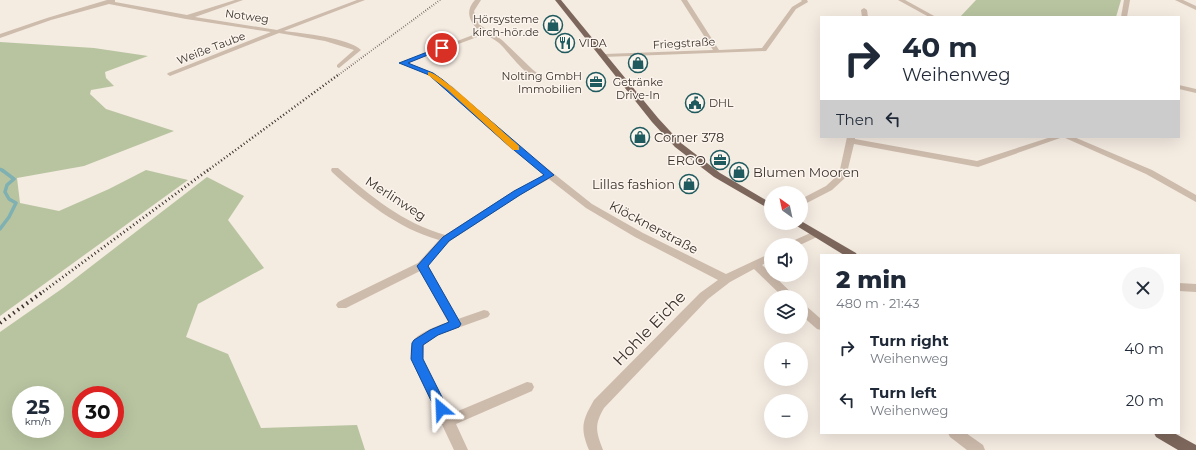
<!DOCTYPE html>
<meta charset="utf-8">
<style>
:root{--surface:#fff;--page:#f6f6f7;--text:#1f2937;--muted:#747a83}
body{margin:0;font-family:Montserrat,sans-serif;background:var(--page);color:var(--text);height:100vh;display:flex;flex-direction:column;font-size:15px;white-space:nowrap}
*{box-sizing:border-box;margin:0}
p{font-size:13px;color:var(--muted)}
.icon{flex:none;width:22px;height:22px;fill:none;stroke:currentColor;stroke-width:2;stroke-linecap:round;stroke-linejoin:round}
.map{position:relative;flex:1;overflow:hidden}
.details{position:absolute;left:820px;top:254px;width:360px;height:180px;display:flex;flex-direction:column;background:var(--surface);border-radius:0px;box-shadow:0 4px 16px #0002}
.details>*{flex:none}
.top-card{position:absolute;left:820px;top:16px;width:360px;height:122px;border-radius:0px;box-shadow:0 4px 16px #0002;background:#fff;color:var(--text);overflow:hidden}
.needle{width:26px;rotate:327deg}
.buttons{position:absolute;left:764px;top:186px;display:grid;gap:8px}
.buttons a{display:grid;place-items:center;width:44px;height:44px;border-radius:50%;background:var(--surface);box-shadow:0 4px 16px #0002;font-size:20px}
.speed{position:absolute;left:12px;top:386px;display:flex;gap:8px;font-size:20px;font-weight:700;text-align:center}
.speed>*{display:grid;place-content:center;width:52px;height:52px;border-radius:50%;background:var(--surface);box-shadow:0 4px 16px #0002;line-height:1}
.speed small{font-size:10px;font-weight:400}
.speed .limit{border:6px solid #d22;background:#fff;color:#111}
.pin{position:absolute;display:grid;place-items:center;width:34px;height:34px;color:#fff;margin:-17px;border:2px solid #fff;border-radius:50%;box-shadow:0 1px 4px #0007}
.me{position:absolute;width:44px;margin:-22px;rotate:334deg;stroke-linejoin:round;filter:drop-shadow(0 0 3px #0008)}
.turn{display:flex;align-items:center;gap:14px;height:84px;padding:0 16px;font-size:18px}
.turn .icon{width:52px;height:52px;stroke-width:2.5}
.turn b{display:block;font-size:28px;line-height:34px}
.then{display:flex;align-items:center;height:38px;padding:0 16px;background:#0003;gap:8px;font-size:15px}
.round{display:grid;place-items:center;flex:none;width:42px;height:42px;border-radius:21px;background:var(--page)}
.overview{display:flex;align-items:center;justify-content:space-between;height:68px;padding:0 16px}
h1{font-size:24px;font-weight:800;line-height:30px}
ul{padding:0;list-style:none}
li{display:flex;align-items:center;gap:12px;height:52px;padding:0 16px}
li div{flex:1}
li b{display:block;font-size:15px}
li em{font-style:normal}
.map>svg:first-child{display:block}
.green{fill:#b8c4a0;fill-rule:evenodd}
.lines{fill:none;stroke-linecap:round;stroke-linejoin:round}
.stream-far1{stroke:#7fb0b2;stroke-width:3}
.stream{stroke:#7fb0b2;stroke-width:3.5}
.minor{fill:#cdbbac;fill-rule:evenodd}
.major{fill:#7d675c;fill-rule:evenodd}
.rail-far3{stroke:#3b302b;stroke-width:2;stroke-dasharray:0.5 2;stroke-linecap:butt}
.rail-far2{stroke:#3b302b;stroke-width:2.5;stroke-dasharray:1 2.5;stroke-linecap:butt}
.rail-far1{stroke:#3b302b;stroke-width:3;stroke-dasharray:1 3;stroke-linecap:butt}
.rail{stroke:#3b302b;stroke-width:4;stroke-dasharray:1.5 4;stroke-linecap:butt}
.route{fill:#1a73e8;stroke:#114b97}
.slow{fill:#f59e0b}
.labels{text-anchor:middle;stroke-width:3;stroke-linejoin:round;paint-order:stroke}
.far-street-label{font-size:11px;fill:#3b302b;stroke:#fbf5ee}
.far-poi-label{font-size:11px;fill:#3b302b;stroke:#fbf5ee;text-anchor:end}
.poi-label{font-size:13px;fill:#3b302b;stroke:#fbf5ee;text-anchor:start}
.street-label{font-size:13px;fill:#3b302b;stroke:#fbf5ee}
.near-street-label{font-size:16px;fill:#3b302b;stroke:#fbf5ee}
</style>
<div class="map">
<svg width="1196" height="450" viewBox="0 0 1196 450">
<rect width="100%" height="100%" fill="#f4ebe1"/>
<g class="green">
<path d="M976 0H1121L1116 17H960Z"/>
<path d="M0 42 94 48 148 56 105 72 106 78 114 86 91 90 90 94 106 109 174 131 84 166 17 178 20 203 59 211 109 189 146 170 188 180 0 316Z"/>
<path d="M207 177 244 196 228 220 264 268 198 304 186 337 228 354 261 428 357 425 365 450H0V332L63 288ZM21 395H55V429H21ZM81 395H115V429H81Z"/>
</g>
<g class="lines">
<path class="stream-far1" d="M0 169 3 171"/>
<path class="stream" d="M0 229 9 217 16 203 9 199 5 192 7 185 14 179 2 170"/>
<g class="minor">
<path d="M107 0H115V2L187 15 235 0H243L195 17 277 30 357 0H365L284 31C302 33 349 38 361 50L339 68 337 67V65L354 50 325 41 279 33 170 76 167 74 168 73 271 32 186 19 109 4 51 20 0 38V34L47 18Z"/>
<path d="M475 0H481L474 11 476 19 480 25 502 40 532 69 543 78V80C530 83 509 52 499 43 495 40 490 37 485 34L408 63 433 73 453 87 514 142 592 204 643 233 726 274 771 253V260L762 265 771 273V275H773L796 297H783L754 269 730 282 708 299 604 408C594 425 596 432 603 450H589C580 428 582 421 594 400L700 293 718 280 635 237 586 208 549 179 520 195 450 241 428 265 458 319 484 310 488 311 490 314 488 317 438 335 424 345 423 359 451 414 527 382 532 383 534 387 532 391 456 424 468 450H454L411 359C411 354 410 348 412 343 415 334 439 325 448 322L420 271 346 308H338L336 305 338 302 418 263 439 240C397 228 364 201 332 172L331 170 332 168H338C370 196 403 223 445 235L514 191 544 175 508 146 447 91 429 75 399 63 481 32C470 23 464 12 475 0Z"/>
<path d="M681 0H687L719 50 762 48 792 7 802 1 801 0H807L808 2 796 9 766 51 603 57V55L605 54 713 50Z"/>
<path d="M898 0H905L936 17H929Z"/>
<path d="M1124 0H1130L1127 17H1121Z"/>
<path d="M1175 0H1183L1196 6V10Z"/>
<path d="M864 8 867 10 868 17H862L861 10Z"/>
<path d="M1179 85 1196 89V93L1179 89Z"/>
<path d="M847 137H855V139L977 161 1051 137H1074L1152 170 1196 195V202L1146 174 1063 137 978 167 854 144 846 177 832 190 801 206V199L826 186 839 174Z"/>
<path d="M815 231 820 234 819 236 800 245H787L788 243Z"/>
<path d="M1179 283 1196 284V292L1179 291Z"/>
<path d="M801 304 805 305 821 319V330L817 329 801 315Z"/>
<path d="M948 433H966L983 445 985 450H967L950 437Z"/>
</g>
<g class="major">
<path d="M555 0H561L658 118 681 143 720 173 771 203V210L714 177 675 147 652 122Z"/>
<path d="M801 221 856 253 857 255H844L792 223H801Z"/>
<path d="M1154 433H1174L1196 445V450H1178L1156 437Z"/>
</g>
<path class="rail-far3" d="M337 76 440 0"/>
<path class="rail-far2" d="M207 171 338 75"/>
<path class="rail-far1" d="M40 294 208 170"/>
<path class="rail" d="M0 323 41 293"/>
</g>
<path class="route" d="M440 47 445 48 408 63 433 73 443 80 554 175 520 195 449 241 428 266 461 324 459 327 438 335 423 345V359L448 409 446 413 441 414 437 413 411 359 412 343 414 340 430 330 449 322 417 266 443 237 514 191 544 175 508 145 438 83 429 75 399 63Z"/>
<path class="slow" d="M428 72C439 71 506 135 519 146V150H513L448 90 428 75Z"/>
<defs>
<symbol id="shop-ring" viewBox="-11 -11 22 22"><circle r="9.5" fill="#fbf5ee" stroke="#1f5a5e" stroke-width="1.5"/><path d="M-5-2.5h2.3a2.7 3.5 0 0 1 5.4 0H5L5.5 6h-11ZM-1.5-2.5h3a1.5 2.3 0 0 0-3 0Z" fill="#1f5a5e"/></symbol>
<symbol id="restaurant-ring" viewBox="-11 -11 22 22"><circle r="9.5" fill="#fbf5ee" stroke="#1f5a5e" stroke-width="1.5"/><path d="M-5-6h1v4h1v-4h1v4h1v-4h1v5L-1.5 .5V6h-2V.5L-5-1ZM5-6V6H3V1.5H1.5Q1.5-4 5-6Z" fill="#1f5a5e"/></symbol>
<symbol id="office-ring" viewBox="-11 -11 22 22"><circle r="9.5" fill="#fbf5ee" stroke="#1f5a5e" stroke-width="1.5"/><path d="M-6-3h4V-5.5h4V-3h4V5H-6ZM-1-4.5V-3h2v-1.5ZM-6 0V1H6V0Z" fill="#1f5a5e"/></symbol>
<symbol id="civic-ring" viewBox="-11 -11 22 22"><circle r="9.5" fill="#fbf5ee" stroke="#1f5a5e" stroke-width="1.5"/><path d="M-.6-6.5H3V-4.5H.6V-3L4-1V1h2V6H-6V1h2V-1L-.6-3ZM-1.2 2.5V6h2.4V2.5Z" fill="#1f5a5e"/></symbol>
</defs>
<g fill-rule="evenodd">
<use href="#shop-ring" x="542" y="14" width="22" height="22"/>
<use href="#restaurant-ring" x="554" y="32" width="22" height="22"/>
<use href="#shop-ring" x="627" y="52" width="22" height="22"/>
<use href="#office-ring" x="585" y="71" width="22" height="22"/>
<use href="#civic-ring" x="684" y="92" width="22" height="22"/>
<use href="#shop-ring" x="629" y="126" width="22" height="22"/>
<use href="#office-ring" x="709" y="149" width="22" height="22"/>
<use href="#shop-ring" x="728" y="161" width="22" height="22"/>
<use href="#shop-ring" x="678" y="173" width="22" height="22"/>
</g>
<g class="labels">
<g class="far-street-label">
<text transform="translate(247 16) rotate(8)" y="4">Notweg</text>
<text transform="translate(684 43) rotate(-3)" y="4">Friegstraße</text>
<text transform="translate(211 48) rotate(-21)" y="4">Weiße Taube</text>
</g>
<g class="far-poi-label">
<text x="539" y="23">Hörsysteme<tspan x="539" dy="13">kirch-hör.de</tspan></text>
<text x="579" y="47" text-anchor="start">VIDA</text>
<text x="582" y="80">Nolting GmbH<tspan x="582" dy="13">Immobilien</tspan></text>
<text x="638" y="86" text-anchor="middle">Getränke<tspan x="638" dy="13">Drive-In</tspan></text>
<text x="709" y="107" text-anchor="start">DHL</text>
</g>
<g class="poi-label">
<text x="654" y="142">Corner 378</text>
<text x="706" y="165" text-anchor="end">ERGO</text>
<text x="753" y="177">Blumen Mooren</text>
<text x="675" y="189" text-anchor="end">Lillas fashion</text>
</g>
<g class="street-label">
<text transform="translate(396 198) rotate(33)" y="5">Merlinweg</text>
<text transform="translate(654 227) rotate(28)" y="5">Klöcknerstraße</text>
</g>
<g class="near-street-label">
<text transform="translate(649 328) rotate(-46)" y="6">Hohle Eiche</text>
</g>
</g>
</svg>
<div class="buttons">
<a><svg class="needle" viewBox="-14 -14 28 28"><path d="M0-13l5 13h-10z" fill="#e53935"/><path d="M0 13l5-13h-10z" fill="#747a83"/></svg></a>
<a><svg class="icon" aria-label="sound" viewBox="0 0 24 24"><path d="M4 9h4l5-4v14l-5-4H4zM17 9q2 3 0 6"/></svg></a>
<a><svg class="icon" aria-label="layers" viewBox="0 0 24 24"><path d="M12 4l9 5-9 5-9-5zM3 14l9 5 9-5"/></svg></a>
<a>+</a>
<a>−</a>
</div>
<div class="speed"><div>25<small>km/h</small></div><div class="limit">30</div></div>
<div class="pin" style="left:442px;top:48px;background:#d93025"><svg class="icon" aria-label="arrive" viewBox="0 0 24 24"><path d="M6 21V4h12l-3 4 3 4H6"/></svg></div>
<svg class="me" style="left:441px;top:409px" viewBox="-20 -20 40 40"><path d="M0-17L14 15 0 8-14 15z" fill="#1a73e8" stroke="#fff" stroke-width="4"/></svg>
<div class="top-card">
<div class="turn"><svg class="icon" aria-label="right" viewBox="0 0 24 24"><path d="M7 20v-9h11M14 6l5 5-5 5"/></svg><div><b>40 m</b>Weihenweg</div></div>
<div class="then">Then<svg class="icon" aria-label="left" viewBox="0 0 24 24"><path d="M17 20v-9H6M10 6l-5 5 5 5"/></svg></div>
</div>
<section class="details">
<div class="overview"><div><h1>2 min</h1><p>480 m · 21:43</p></div><a class="round"><svg class="icon" aria-label="close" viewBox="0 0 24 24"><path d="M6 6l12 12M18 6L6 18"/></svg></a></div>
<ul>
<li><svg class="icon" aria-label="right" viewBox="0 0 24 24"><path d="M7 20v-9h11M14 6l5 5-5 5"/></svg><div><b>Turn right</b><p>Weihenweg</p></div><em>40 m</em></li>
<li><svg class="icon" aria-label="left" viewBox="0 0 24 24"><path d="M17 20v-9H6M10 6l-5 5 5 5"/></svg><div><b>Turn left</b><p>Weihenweg</p></div><em>20 m</em></li>
</ul>
</section>
</div>
